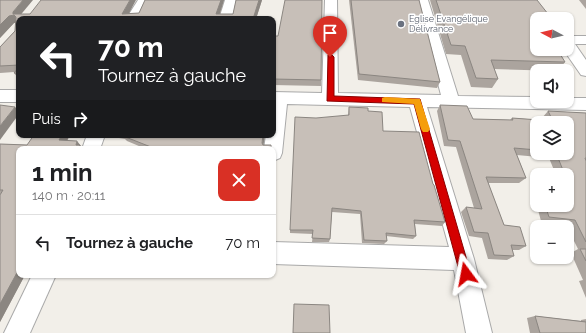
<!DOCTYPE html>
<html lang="fr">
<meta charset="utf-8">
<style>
:root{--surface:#fff;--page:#f6f6f6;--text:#202124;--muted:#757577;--line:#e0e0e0}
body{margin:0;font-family:Raleway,sans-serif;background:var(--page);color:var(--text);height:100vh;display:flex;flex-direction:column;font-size:15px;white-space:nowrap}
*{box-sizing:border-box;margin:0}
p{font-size:13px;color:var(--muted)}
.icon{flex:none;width:22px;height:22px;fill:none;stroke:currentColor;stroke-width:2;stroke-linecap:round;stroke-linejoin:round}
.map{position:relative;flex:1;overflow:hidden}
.sheet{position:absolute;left:16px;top:146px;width:260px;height:132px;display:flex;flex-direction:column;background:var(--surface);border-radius:8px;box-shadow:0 1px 3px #0004}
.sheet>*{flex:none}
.top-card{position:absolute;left:16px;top:16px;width:260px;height:122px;border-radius:8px;box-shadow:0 1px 3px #0004;background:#202124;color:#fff;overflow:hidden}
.needle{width:26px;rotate:277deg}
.fabs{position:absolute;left:530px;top:12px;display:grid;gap:8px}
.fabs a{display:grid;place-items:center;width:44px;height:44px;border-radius:8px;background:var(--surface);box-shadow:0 1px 3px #0004;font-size:20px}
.pin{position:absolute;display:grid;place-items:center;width:34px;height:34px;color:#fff;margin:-41px -17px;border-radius:50% 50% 50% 0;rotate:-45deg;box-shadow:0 0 4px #0007}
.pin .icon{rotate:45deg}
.me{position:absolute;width:44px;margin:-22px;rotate:347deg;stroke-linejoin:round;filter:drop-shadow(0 0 3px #0008)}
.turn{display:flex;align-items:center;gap:14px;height:84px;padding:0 16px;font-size:18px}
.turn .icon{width:52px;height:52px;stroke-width:2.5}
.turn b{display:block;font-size:28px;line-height:34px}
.then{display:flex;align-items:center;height:38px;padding:0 16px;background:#0003;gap:8px;font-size:15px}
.round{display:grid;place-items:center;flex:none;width:42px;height:42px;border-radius:8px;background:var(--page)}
.headline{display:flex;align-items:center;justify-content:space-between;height:68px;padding:0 16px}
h1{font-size:24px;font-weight:700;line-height:30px}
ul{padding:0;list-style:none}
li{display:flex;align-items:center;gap:12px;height:56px;padding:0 16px;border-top:1px solid var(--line)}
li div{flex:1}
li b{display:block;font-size:15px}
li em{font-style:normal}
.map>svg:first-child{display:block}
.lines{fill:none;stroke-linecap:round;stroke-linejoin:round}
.minor-casing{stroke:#a9a9a9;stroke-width:2}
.minor{fill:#fff;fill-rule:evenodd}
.wall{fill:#aba49e;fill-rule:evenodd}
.shaded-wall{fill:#8b8681}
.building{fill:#c7bfb8;stroke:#8b8681}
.route{fill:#d40000;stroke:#8a0000}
.slow{fill:#f59e0b}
.worship-dot{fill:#6b7280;stroke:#fff;stroke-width:1.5}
.labels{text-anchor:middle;stroke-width:3;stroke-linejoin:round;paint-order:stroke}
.far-worship-label{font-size:9px;fill:#5b616d;stroke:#fff;text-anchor:start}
</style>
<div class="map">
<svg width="586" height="333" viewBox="0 0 586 333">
<rect width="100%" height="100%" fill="#f2efe9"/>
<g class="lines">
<defs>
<g id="minor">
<path d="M138 0H150L140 19H126Z"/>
<path d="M225 0H237L233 19H219Z"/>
<path d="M325 0H337L338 93 441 95 416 0H428L458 96 537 97V101H567V98H586V110L427 107 474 259 492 333H466L454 270 273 264V242L449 247 410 107 287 104 282 153 280 158 273 161V149H264L266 135H273V92L322 93Z"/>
<path d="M567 36H586V44H575L586 60V76L581 75 563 49H567Z"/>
<rect x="0" y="90" width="19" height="12"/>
<path d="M87 135H105L100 149H82Z"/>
<path d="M32 275H56L30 333H4Z"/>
</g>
</defs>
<use href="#minor" class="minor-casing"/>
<use href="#minor" class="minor"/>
</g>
<g class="wall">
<path d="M0 0 22 14 139 13 145 0H224L220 14H233L236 0H262L256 19H19V79L14 73V72L0 73V47L15 31V22L14 23 0 38Z"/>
<path d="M349 0H419L440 82 437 88 358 80Z"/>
<path d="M430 0H537V49L565 62 558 71 494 69 498 79 492 88 471 87 461 55 446 54Z"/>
<path d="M579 0H586V9Z"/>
<path d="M273 36 321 80V86L273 85Z"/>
<path d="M440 105 473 119 510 120 512 118 543 120 542 118 548 111 586 113V298L579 281 583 280 571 253 578 249 566 225 541 221 531 184 537 179V205H567V175H556L549 158 517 155 526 178 519 183H488L504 225 526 246 519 250H512L514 256 507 260 488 259 482 238 469 236 461 212 466 207 474 208 456 147 444 146 437 111ZM537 123 567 153H537Z"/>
<path d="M349 107 368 111 383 131 433 184 445 222 442 226 415 224 416 236 413 239 386 236 387 241 384 244 362 243 360 214 332 212 330 239 329 242H312L313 234 290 233V230L348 115Z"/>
<path d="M70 135 67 141 81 146V147L19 149V275H25L0 322 1 194H0V144L27 145Z"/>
<path d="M117 135H164L179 136 263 145 271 149H146L127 141 125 139 119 138Z"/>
<path d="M535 316 581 321V320L586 319V333H530L527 318Z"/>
</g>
<g class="shaded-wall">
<path d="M23 0H33L18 18 13 14V12Z"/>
<path d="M130 0H136L126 19 122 14Z"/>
<path d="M221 0H224L218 19 216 14Z"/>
<path d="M259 0H262L256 19H253Z"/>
<path d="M14 15 19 22 14 23 0 38V25L9 16Z"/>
<path d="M15 107 19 111V114L0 140V126Z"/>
<path d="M62 135H70L64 146 59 140Z"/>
<path d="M263 135H265L263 149 262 143Z"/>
<path d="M77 141 81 146 83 149H78L76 145Z"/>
<path d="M19 269V275H25L0 322V304Z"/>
</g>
<g class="building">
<path d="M0 0H23L13 12V14H30L41 0H130L122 14 139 13 145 0H221L216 14H233L236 0H259L253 19H19V65L0 66V47L15 31 16 17 14 15 9 16 0 25Z"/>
<path d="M285 0H322L321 80 273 79V36H278Z"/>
<path d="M351 0H419L440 82 359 74Z"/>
<path d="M436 0H537L552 19H537V49H557L565 62 491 60 498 79 476 78 465 46 451 45Z"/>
<path d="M19 67V73H14Z"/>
<path d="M0 105 15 107 0 126Z"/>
<path d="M440 105 467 106 473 119 513 120 512 118 553 121 548 111 586 113V158H585L586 161V242L575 220 549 217 545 205H567V182H568L567 179V175H565L556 153H567V123H537V150L514 148 526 178 486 177 504 225 520 227 526 246 511 245 514 256 494 255 488 233 474 232 466 207 482 209 460 141 448 140Z"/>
<path d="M349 107 368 108V111L382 112 383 131 419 132 433 184 434 185 445 222 414 220 416 236 386 233 387 241 364 240 361 211 332 208 330 239 312 238 313 230H290L295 117 316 118 349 115Z"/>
<path d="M34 135H62L59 140 77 141 76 145H80L78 149H19V269L0 304V195L3 190H0V144L27 145Z"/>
<path d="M123 135H164L179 136 180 135H263L262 143 263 145H271V149H156L123 136Z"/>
<path d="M580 249H586V261Z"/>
<path d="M294 304 329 305 330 333H293Z"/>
<path d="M535 316 586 322V333H540Z"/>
</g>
<path class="route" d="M328 55H332L334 57V96L420 99 471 274 470 277 466 279 462 277 460 274 414 104 327 101Z"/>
<path class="slow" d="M385 97 420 99 430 129 428 132H423L421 129 414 104 382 102V98Z"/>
<circle class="worship-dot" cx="401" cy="24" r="4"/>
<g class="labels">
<g class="far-worship-label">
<text x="409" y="22">Eglise Evangélique<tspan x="409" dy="10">Délivrance</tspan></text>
</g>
</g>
</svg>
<div class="fabs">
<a><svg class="needle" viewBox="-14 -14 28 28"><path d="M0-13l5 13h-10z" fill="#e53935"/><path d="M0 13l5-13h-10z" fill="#757577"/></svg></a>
<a><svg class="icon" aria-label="sound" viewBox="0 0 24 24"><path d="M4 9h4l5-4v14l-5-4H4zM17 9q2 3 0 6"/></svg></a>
<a><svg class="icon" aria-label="layers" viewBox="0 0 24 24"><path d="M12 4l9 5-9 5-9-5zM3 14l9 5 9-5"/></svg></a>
<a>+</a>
<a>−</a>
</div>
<div class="pin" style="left:330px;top:57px;background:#d93025"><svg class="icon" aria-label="arrive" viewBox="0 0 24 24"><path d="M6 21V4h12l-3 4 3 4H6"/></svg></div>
<svg class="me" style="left:466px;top:274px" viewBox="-20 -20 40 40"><path d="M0-17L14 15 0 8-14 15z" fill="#d40000" stroke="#fff" stroke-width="4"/></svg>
<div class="top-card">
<div class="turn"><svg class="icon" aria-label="left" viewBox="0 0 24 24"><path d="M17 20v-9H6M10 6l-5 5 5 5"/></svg><div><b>70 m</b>Tournez à gauche</div></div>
<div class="then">Puis<svg class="icon" aria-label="right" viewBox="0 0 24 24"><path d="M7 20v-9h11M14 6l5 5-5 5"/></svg></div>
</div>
<section class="sheet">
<div class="headline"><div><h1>1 min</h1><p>140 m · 20:11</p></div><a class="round" style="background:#d93025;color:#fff"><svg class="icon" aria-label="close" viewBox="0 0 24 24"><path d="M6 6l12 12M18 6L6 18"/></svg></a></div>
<ul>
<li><svg class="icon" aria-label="left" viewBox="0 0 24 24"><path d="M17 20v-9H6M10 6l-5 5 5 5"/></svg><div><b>Tournez à gauche</b></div><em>70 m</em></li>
</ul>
</section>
</div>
